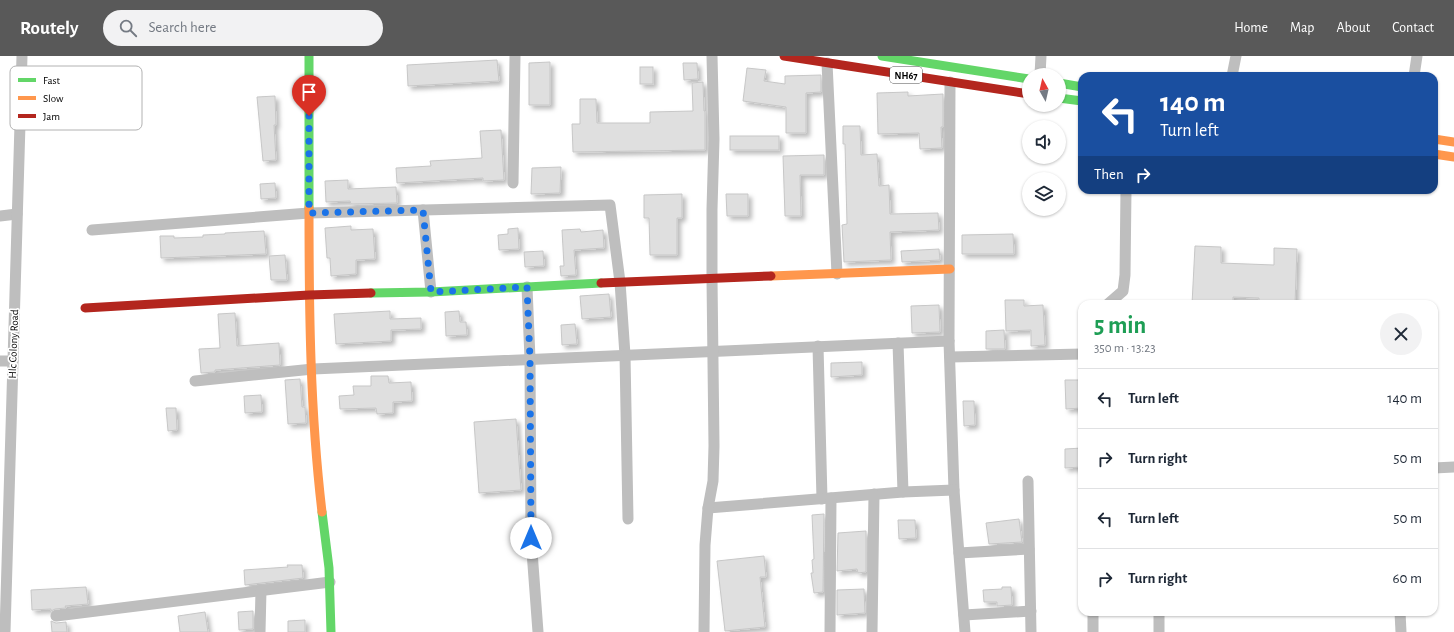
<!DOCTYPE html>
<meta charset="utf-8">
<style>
:root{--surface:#fff;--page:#f2f2f3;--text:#1f2937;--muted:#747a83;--line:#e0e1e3;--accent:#595959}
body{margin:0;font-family:"Alegreya Sans",sans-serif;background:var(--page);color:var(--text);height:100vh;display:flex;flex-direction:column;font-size:15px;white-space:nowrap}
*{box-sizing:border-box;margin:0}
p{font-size:13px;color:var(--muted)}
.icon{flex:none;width:22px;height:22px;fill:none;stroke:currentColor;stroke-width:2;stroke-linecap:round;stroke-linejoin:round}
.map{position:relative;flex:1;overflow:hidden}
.sheet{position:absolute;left:1078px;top:244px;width:360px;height:316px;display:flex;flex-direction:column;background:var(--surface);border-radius:12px;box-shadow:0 1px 3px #0004}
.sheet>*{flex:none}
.guide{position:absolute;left:1078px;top:16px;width:360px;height:122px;border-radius:12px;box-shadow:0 1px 3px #0004;background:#1a4fa0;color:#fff;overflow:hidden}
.needle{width:26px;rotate:352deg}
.controls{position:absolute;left:1022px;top:12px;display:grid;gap:8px}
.controls a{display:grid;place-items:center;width:44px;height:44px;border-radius:50%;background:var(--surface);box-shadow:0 1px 3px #0004;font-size:20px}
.pin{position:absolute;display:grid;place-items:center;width:34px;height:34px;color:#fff;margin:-41px -17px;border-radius:50% 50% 50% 0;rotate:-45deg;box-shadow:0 0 4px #0007}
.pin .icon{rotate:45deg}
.me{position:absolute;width:44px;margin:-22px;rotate:0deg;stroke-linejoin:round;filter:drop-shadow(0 0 3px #0008)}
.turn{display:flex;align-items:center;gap:14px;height:84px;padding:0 16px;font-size:18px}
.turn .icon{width:52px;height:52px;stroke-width:2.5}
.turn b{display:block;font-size:28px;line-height:34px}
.then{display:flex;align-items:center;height:38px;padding:0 16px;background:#0003;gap:8px;font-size:15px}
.round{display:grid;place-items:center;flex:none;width:42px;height:42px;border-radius:21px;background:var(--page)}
.head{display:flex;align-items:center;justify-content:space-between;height:68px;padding:0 16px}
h1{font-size:24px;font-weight:600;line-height:30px;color:#1e9e55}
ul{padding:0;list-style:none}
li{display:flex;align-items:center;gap:12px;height:60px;padding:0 16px;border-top:1px solid var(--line)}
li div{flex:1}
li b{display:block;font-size:15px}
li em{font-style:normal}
header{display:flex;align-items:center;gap:24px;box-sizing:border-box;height:56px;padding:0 20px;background:var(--accent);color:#fff}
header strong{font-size:19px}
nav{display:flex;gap:22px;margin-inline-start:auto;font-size:14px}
.search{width:280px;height:36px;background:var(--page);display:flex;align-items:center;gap:10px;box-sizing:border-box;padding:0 14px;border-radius:22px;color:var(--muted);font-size:15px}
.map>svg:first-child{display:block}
.building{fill:#dfdfdf;stroke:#c7c7c7;filter:url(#shadow)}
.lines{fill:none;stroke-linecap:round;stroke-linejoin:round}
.street{stroke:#bebebe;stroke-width:11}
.fast{stroke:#63d668;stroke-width:9}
.slow{stroke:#ff974d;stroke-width:9}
.jam{stroke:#b3261e;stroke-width:9}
.route{stroke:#1a73e8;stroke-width:7;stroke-dasharray:0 12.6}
.labels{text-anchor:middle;stroke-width:3.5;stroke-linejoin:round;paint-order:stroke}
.shield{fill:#fff;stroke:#4c4c4c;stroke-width:1}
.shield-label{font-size:10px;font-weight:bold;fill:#000}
.street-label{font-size:11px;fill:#000;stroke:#fff}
.key{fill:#fff;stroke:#b2b2b2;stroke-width:1}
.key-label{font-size:11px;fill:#000}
</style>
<header>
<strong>Routely</strong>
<div class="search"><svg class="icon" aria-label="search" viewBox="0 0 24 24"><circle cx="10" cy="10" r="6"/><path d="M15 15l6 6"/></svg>Search here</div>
<nav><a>Home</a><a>Map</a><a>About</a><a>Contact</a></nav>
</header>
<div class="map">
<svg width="1454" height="576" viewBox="0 0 1454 576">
<defs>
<filter id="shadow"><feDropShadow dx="3.5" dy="3.5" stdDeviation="2" flood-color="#0004"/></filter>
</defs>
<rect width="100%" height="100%" fill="#fff"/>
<g class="building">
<path d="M497 4 499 25 408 30 407 9Z"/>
<path d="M550 6V49H529V7Z"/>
<path d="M683 7H697L698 23 684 24Z"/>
<rect x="640" y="11" width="13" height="17"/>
<path d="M747 12 766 14 764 25 785 28V20L821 19V36L806 37V77H786V51L743 45Z"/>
<path d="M703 26 704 55H705V94L573 96 572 68H580V43H596L597 67H650V56L693 55 692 27Z"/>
<path d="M908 36V40L943 38V71H941L942 92 920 93 919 77 878 78 877 37Z"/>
<path d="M275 40 276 69H274L276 104 263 105 257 41Z"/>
<path d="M843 70H860L861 99 877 98 879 130 889 129 890 158 938 157 939 174 890 176 891 204 844 206 842 169 847 168 845 88H843Z"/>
<path d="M501 74 504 124 483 125V122L397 127 396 112 431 110 430 105 482 102 480 75Z"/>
<rect x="730" y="80" width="49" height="14"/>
<path d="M824 99V119H800L801 160H785L783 100Z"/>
<path d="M561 111 560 137 531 138 532 112Z"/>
<path d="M348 124V133L396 131 397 147 351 148 350 145 326 146 325 125Z"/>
<path d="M275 127 276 142 261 143 260 128Z"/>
<path d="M682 138V162H677V199H650L649 162H644V139Z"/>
<path d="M726 138H748V160H727Z"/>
<path d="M351 170V174L373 173 375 203 356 204V218L331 220 330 202H327L325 172Z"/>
<path d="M518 172 519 193 499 194 498 179 508 178V173Z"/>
<path d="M580 173 581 176 603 174 604 192 574 194 576 219 561 220 560 210H564L562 174Z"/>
<path d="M264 175 266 198 161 202 160 180H174V182L203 181V179L225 178V177Z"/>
<path d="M1013 178 1014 198H962V179Z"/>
<path d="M1195 190 1221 191V207L1274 209V192L1297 193 1295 248H1259V242L1233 241V248H1192Z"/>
<path d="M939 193 940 204 902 206 901 195Z"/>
<path d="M543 195 544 210 525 211 524 196Z"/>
<path d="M285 199 287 224H271L269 200Z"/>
<path d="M609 238 611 261 582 263 580 240Z"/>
<path d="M1005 244H1024V250L1043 249 1045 289 1031 290V274L1006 275Z"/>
<path d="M939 249 940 276 912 277 911 250Z"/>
<path d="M390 255V263L421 262V273L391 274V285L336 288 334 258Z"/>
<path d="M459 255 460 266H466L467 279 446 280 445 256Z"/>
<path d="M235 257 237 290 279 287 280 309 215 314V316L201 317 199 293 220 292 218 258Z"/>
<path d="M575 268 577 288 562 289 561 269Z"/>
<path d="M1004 274 1005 293H986V275Z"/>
<path d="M862 306V319L831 321V307Z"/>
<path d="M371 320H388L389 327 411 326 412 345 393 346V357L377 358 376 352 340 353 339 340 354 339 353 330H371Z"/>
<path d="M300 323 302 351H305L306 367 288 368 285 324Z"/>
<path d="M1065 324H1082V352L1066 353Z"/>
<path d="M261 339 262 356 245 357 244 340Z"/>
<path d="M963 345H974L975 369 964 370Z"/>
<path d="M166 352H176L177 374 168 375Z"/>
<path d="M516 363 521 434 479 437 474 366Z"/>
<path d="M1082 392V411L1065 412V393Z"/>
<path d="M824 458 823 536 814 537 811 517H813L812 504 814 503 812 459Z"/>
<path d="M1019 463 1022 486 989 488 986 467Z"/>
<path d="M898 464H915L916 482 899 483Z"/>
<path d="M866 475V516L858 517 857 513 837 515 838 477Z"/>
<path d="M764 500 766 521H760L765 571 725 575 717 505Z"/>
<path d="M287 509H302L303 522 245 529 244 514 288 511Z"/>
<path d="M86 531 88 548 65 550 66 552 55 553 51 555V553L32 554 31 534Z"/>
<path d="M1002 531H1011L1012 549 997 550V546H984L983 534 1002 533Z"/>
<path d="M864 533 865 557 837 559V534Z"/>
<path d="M253 555V573L239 574 238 556Z"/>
<path d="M205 556 208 576H180L178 560Z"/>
<path d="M305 564V576H288V565Z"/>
<path d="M51 565 56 567 66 566 67 576H52Z"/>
</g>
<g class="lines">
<g class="street">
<path d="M827 7 837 218"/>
<path d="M1040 19 1041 0"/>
<path d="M1232 20 1236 0"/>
<path d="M1414 20 1417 0"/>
<path d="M950 26 949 285 954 434 965 576"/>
<path d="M513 127 515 0"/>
<path d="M423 154 431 236"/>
<path d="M0 160 17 158"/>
<path d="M92 174 309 157 610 149 620 226 625 299 628 463"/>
<path d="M527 231 530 303 531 482 538 576"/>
<path d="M1108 248 1123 235 1125 219 1126 134"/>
<path d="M898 287 903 436"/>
<path d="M818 290 822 443"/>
<path d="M950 301 1082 298"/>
<path d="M0 305H13"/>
<path d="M195 325 313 313 949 285"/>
<path d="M1434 412 1454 411"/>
<path d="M1028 425 1031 576"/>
<path d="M708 452 903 436 954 434"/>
<path d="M959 497 1029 493"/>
<path d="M1159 556V576"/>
<path d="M1400 556 1401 576"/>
<path d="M964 559 1031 555"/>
<path d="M56 560 330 526"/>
<path d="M5 576 22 0"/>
<path d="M260 576 261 534"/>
<path d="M704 576 705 489 708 452 713 425 714 390 712 223V153L714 83 712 0"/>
<path d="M830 576 831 442"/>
<path d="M872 576 874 438"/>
<path d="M1093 576V556"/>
</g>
<g class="fast">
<path d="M309 0V152"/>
<path d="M882 0 1029 23"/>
<path d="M1059 27 1082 31"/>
<path d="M1059 42 1082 45"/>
<path d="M371 237 431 236 601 227"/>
<path d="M322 456 329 512 331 576"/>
</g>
<g class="slow">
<path d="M1434 83 1454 86"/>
<path d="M1434 98 1454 101"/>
<path d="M309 152C309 253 310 355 322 456"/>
<path d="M771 220 950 213"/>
</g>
<g class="jam">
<path d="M784 0 1029 38"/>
<path d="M601 227 771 220"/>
<path d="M85 252 309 239 371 237"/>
</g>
</g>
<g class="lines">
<path class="route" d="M309 60V157L423 154 431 236 527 231 530 303 531 482"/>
</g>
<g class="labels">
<rect class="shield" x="890" y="11" width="32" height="16" rx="3"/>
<g class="shield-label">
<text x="906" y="23">NH67</text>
</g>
<g class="street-label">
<text transform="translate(13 288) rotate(-88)" y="4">Hlc Colony Road</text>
</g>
</g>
<rect x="10" y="10" width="132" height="64" rx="6" class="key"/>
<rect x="18" y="22" width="18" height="4" fill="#63d668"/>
<rect x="18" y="40" width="18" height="4" fill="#ff974d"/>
<rect x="18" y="58" width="18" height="4" fill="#b3261e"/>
<g class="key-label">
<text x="43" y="28">Fast</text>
<text x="43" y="46">Slow</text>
<text x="43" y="64">Jam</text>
</g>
</svg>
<div class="controls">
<a><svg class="needle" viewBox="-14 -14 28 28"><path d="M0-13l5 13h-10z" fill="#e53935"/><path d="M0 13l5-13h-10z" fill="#747a83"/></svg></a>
<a><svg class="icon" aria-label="sound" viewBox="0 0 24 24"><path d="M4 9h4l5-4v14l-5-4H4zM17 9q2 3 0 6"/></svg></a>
<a><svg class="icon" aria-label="layers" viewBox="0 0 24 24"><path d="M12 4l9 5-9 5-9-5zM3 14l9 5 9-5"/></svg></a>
</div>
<div class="pin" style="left:309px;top:60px;background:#d93025"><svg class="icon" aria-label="arrive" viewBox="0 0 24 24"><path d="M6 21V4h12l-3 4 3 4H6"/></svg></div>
<svg class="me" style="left:531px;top:482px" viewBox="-20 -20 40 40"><circle r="19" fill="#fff"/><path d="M0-13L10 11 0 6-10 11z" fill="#1a73e8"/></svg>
<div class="guide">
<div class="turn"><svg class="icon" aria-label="left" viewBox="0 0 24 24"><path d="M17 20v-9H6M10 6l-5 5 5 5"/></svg><div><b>140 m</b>Turn left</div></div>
<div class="then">Then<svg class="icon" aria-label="right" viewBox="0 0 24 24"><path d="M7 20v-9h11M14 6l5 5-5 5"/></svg></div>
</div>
<section class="sheet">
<div class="head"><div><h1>5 min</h1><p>350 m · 13:23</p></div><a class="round"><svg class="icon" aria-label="close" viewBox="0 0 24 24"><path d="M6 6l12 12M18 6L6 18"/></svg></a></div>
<ul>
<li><svg class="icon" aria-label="left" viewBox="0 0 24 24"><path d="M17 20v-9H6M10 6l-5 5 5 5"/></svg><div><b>Turn left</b></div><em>140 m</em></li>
<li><svg class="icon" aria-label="right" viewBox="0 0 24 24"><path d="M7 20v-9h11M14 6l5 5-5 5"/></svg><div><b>Turn right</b></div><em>50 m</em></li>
<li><svg class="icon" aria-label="left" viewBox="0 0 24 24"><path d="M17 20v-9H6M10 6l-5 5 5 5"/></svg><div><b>Turn left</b></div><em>50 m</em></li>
<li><svg class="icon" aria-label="right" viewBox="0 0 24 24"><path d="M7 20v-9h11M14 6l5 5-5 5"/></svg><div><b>Turn right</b></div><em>60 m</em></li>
</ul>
</section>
</div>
